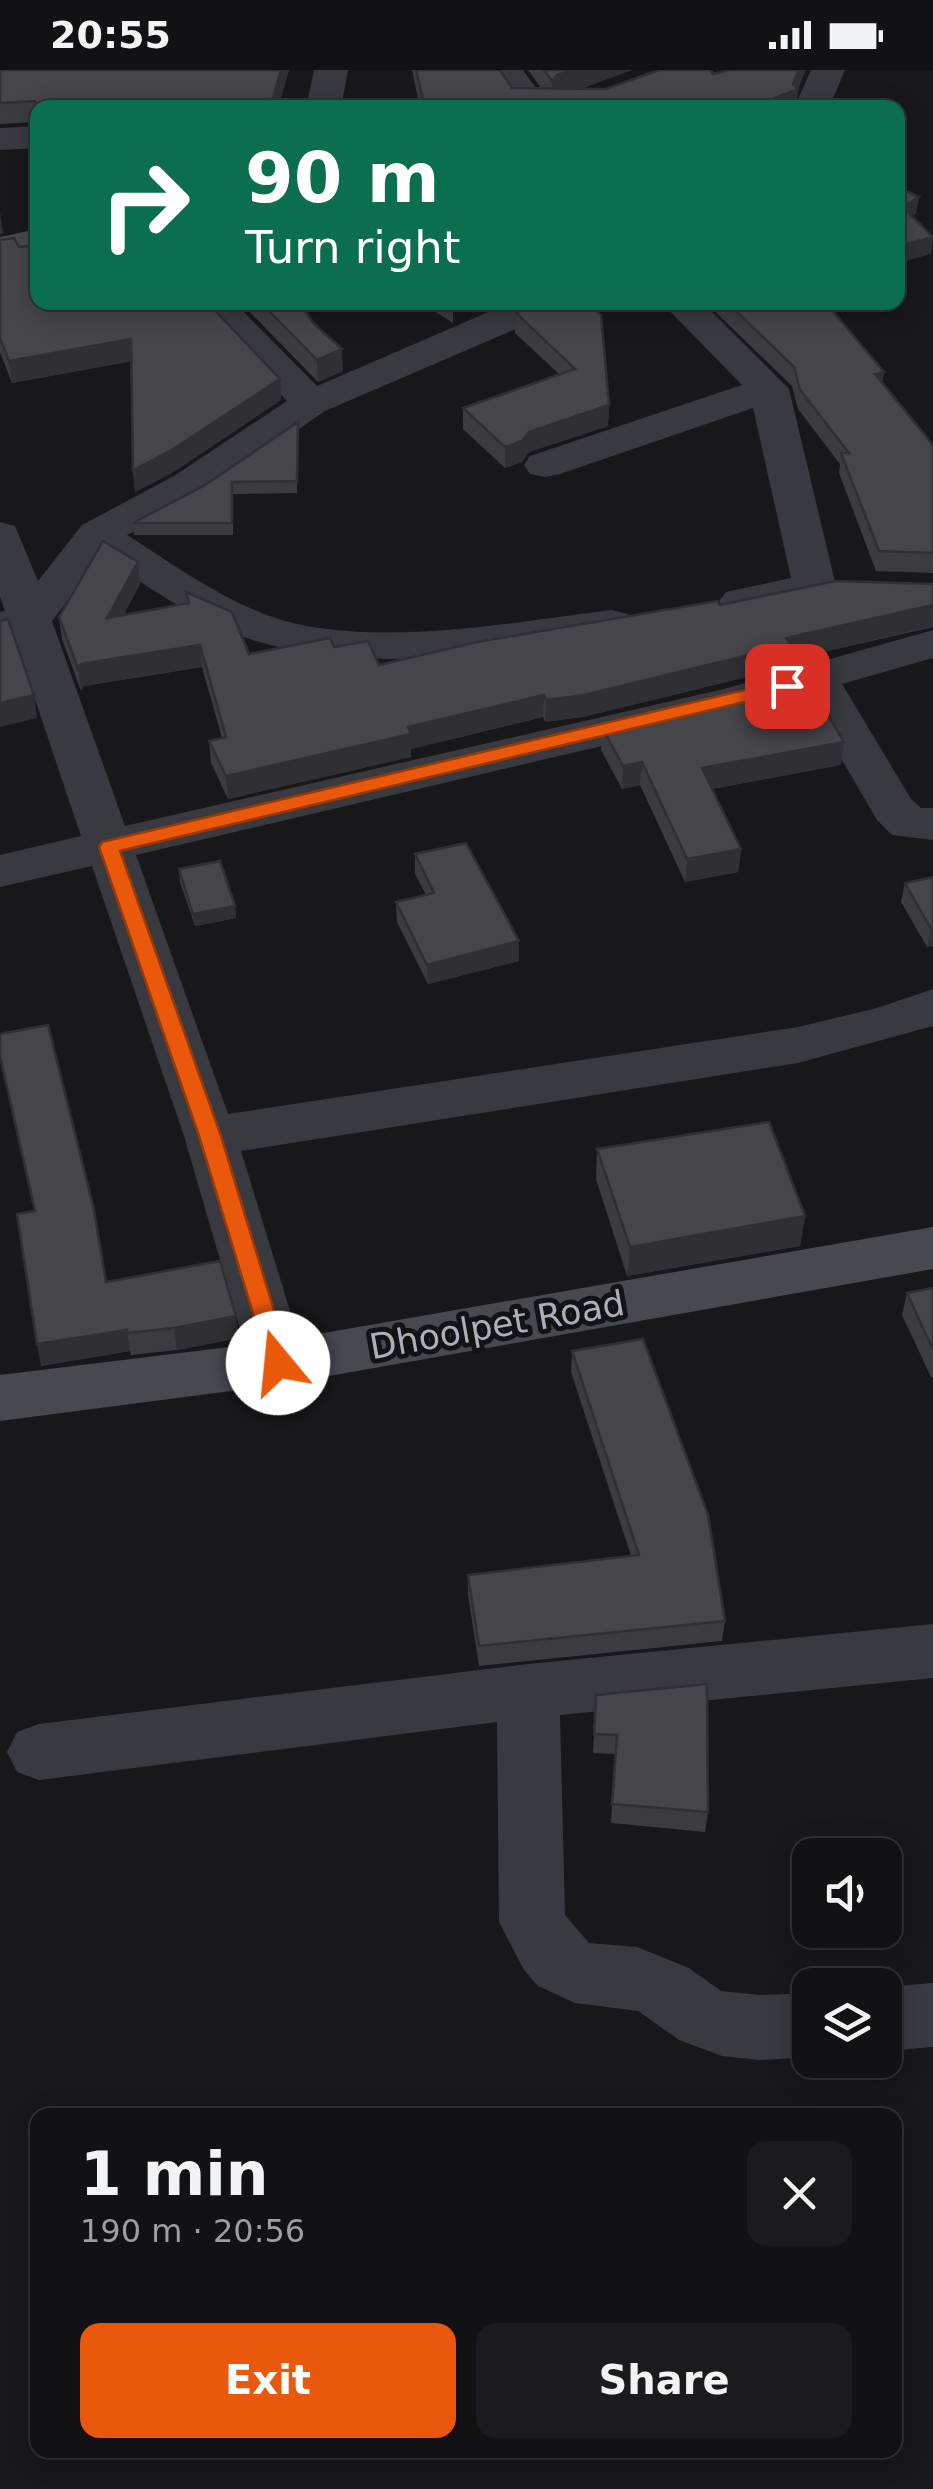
<!DOCTYPE html>
<meta charset="utf-8">
<style>
:root{--surface:#121214;--page:#1b1b1d;--text:#f1f3f6;--muted:#9c9ea0;--line:#313234;--accent:#ea580c}
body{margin:0;font-family:"DejaVu Sans",sans-serif;background:var(--page);color:var(--text);height:100vh;display:flex;flex-direction:column;font-size:38px;white-space:nowrap}
*{box-sizing:border-box;margin:0}
p{font-size:32px;color:var(--muted)}
.icon{flex:none;width:55px;height:55px;fill:none;stroke:currentColor;stroke-width:2;stroke-linecap:round;stroke-linejoin:round}
.map{position:relative;flex:1;overflow:hidden}
.sheet{position:absolute;left:30px;top:2038px;width:872px;height:350px;display:flex;flex-direction:column;background:var(--surface);border-radius:20px;box-shadow:0 5px 25px #0003,0 0 0 2px var(--line)}
.sheet>*{flex:none}
.top-card{position:absolute;left:30px;top:30px;width:875px;height:210px;border-radius:20px;box-shadow:0 5px 25px #0003,0 0 0 2px var(--line);background:#0b6e4f;color:#fff;overflow:hidden}
.buttons{position:absolute;left:792px;top:1768px;display:grid;gap:20px}
.buttons a{display:grid;place-items:center;width:110px;height:110px;border-radius:20px;background:var(--surface);box-shadow:0 5px 25px #0003,0 0 0 2px var(--line);font-size:50px}
.pin{position:absolute;display:grid;place-items:center;width:85px;height:85px;color:#fff;margin:-42px;border-radius:20px;box-shadow:0 5px 15px #0006}
.me{position:absolute;width:110px;margin:-55px;rotate:343deg;stroke-linejoin:round;filter:drop-shadow(0 0 8px #0008)}
.turn{display:flex;align-items:center;gap:35px;height:210px;padding:0 50px;font-size:45px}
.turn .icon{width:130px;height:130px;stroke-width:2.5}
.turn b{display:block;font-size:70px;line-height:85px}
.round{display:grid;place-items:center;flex:none;width:105px;height:105px;border-radius:20px;background:var(--page)}
.headline{display:flex;align-items:center;justify-content:space-between;height:170px;padding:0 50px}
h1{font-size:60px;font-weight:800;line-height:75px}
.primary-button{display:flex;gap:20px;margin-top:auto;padding:20px 50px}
.primary-button a{flex:1;height:115px;border-radius:20px;background:var(--accent);color:#fff;font-size:40px;font-weight:800;line-height:115px;text-align:center}
.primary-button a+a{background:var(--page);color:var(--text)}
.status{display:flex;justify-content:space-between;align-items:center;height:70px;padding:0 50px;background:var(--surface);direction:ltr}
.status svg{height:28px;fill:currentColor}
.map>svg:first-child{display:block}
.lines{fill:none;stroke-linecap:round;stroke-linejoin:round}
.street{fill:#393a3f;fill-rule:evenodd}
.secondary{fill:#47494f;fill-rule:evenodd}
.wall{fill:#3b3b40}
.shaded-wall{fill:#303034}
.building{fill:#45454a;stroke:#303034;stroke-width:2.5}
.route{fill:#ea580c;stroke:#983908;stroke-width:2.5}
.labels{text-anchor:middle;stroke-width:10;stroke-linejoin:round;paint-order:stroke}
.street-label{font-size:35px;fill:#abafba;stroke:#131315}
</style>
<div class="status"><b>20:55</b><svg viewBox="0 0 49 12"><path d="M0 12V9h3v3zM5 12V6h3v6zM10 12V3h3v9zM15 12V0h3v12zM26 1h20v11H26zM47 4h2v5h-2z"/></svg></div>
<div class="map">
<svg width="933" height="2419" viewBox="0 0 933 2419">
<rect width="100%" height="100%" fill="#18181a"/>
<g class="lines">
<g class="street">
<path d="M314 0H348L341 38H306Z"/>
<path d="M489 0H523L550 38H515Z"/>
<path d="M811 0H845L829 38H794Z"/>
<path d="M38 56V78L0 80V58Z"/>
<path d="M193 232H234L317 316 512 232H565L560 240 325 341 204 424 127 465C173 494 216 526 267 545 362 581 513 552 612 540L627 544 634 554 627 564 612 568C491 582 359 608 241 566 190 547 147 516 102 486L52 551 125 756 724 619 933 560V588L842 614 911 729 921 738H933V770L892 765 877 750 804 625 730 646 136 785 228 1044 798 957 877 938 933 919V956L798 993 241 1081 306 1293 298 1309 278 1315 258 1309 250 1293 184 1066 92 796 0 817V785L81 766 14 567 0 570V542L5 541 0 527V452L15 456 38 511 82 455 174 406 287 331Z"/>
<path d="M661 232H702L789 319 836 516 829 525 741 544 726 540 719 531 726 522 791 508 753 338 560 404 545 407 530 404 524 395 530 386 742 315Z"/>
<path d="M933 1554V1608L560 1645 565 1845 589 1873 637 1877 689 1898 721 1921 760 1925 810 1923V1987L760 1990 722 1986 679 1970 638 1941 575 1933 538 1916 524 1900 499 1852 497 1652 39 1710 17 1702 7 1682 17 1662 39 1654 528 1594Z"/>
<path d="M933 1913V1977L885 1981V1917Z"/>
</g>
<g class="secondary">
<path d="M38 159V181L0 189V167Z"/>
<path d="M933 1157V1199L278 1315 0 1351V1305L278 1271Z"/>
</g>
</g>
<g class="wall">
<path d="M0 0H289L278 38H38V52L0 54Z"/>
<path d="M412 0H500L512 18H541L528 0H632L580 19H606L713 4 798 19 796 38H420Z"/>
<path d="M0 170 19 177 280 309 281 330 172 403 135 422 133 400 131 291 12 313 0 282Z"/>
<path d="M240 232H299L343 301 318 312Z"/>
<path d="M420 232H453V253Z"/>
<path d="M539 232 609 335 608 356 529 382 522 392 505 398 463 359V338L559 304 515 263 516 243Z"/>
<path d="M705 232H825L884 302 882 313 933 375V503L876 501 839 403 840 394 798 339 792 316Z"/>
<path d="M298 364 297 423 233 424V465H134L133 453Z"/>
<path d="M140 514 124 544 187 533 186 522 249 584 334 577 379 595 720 535 933 514V557L788 590 787 597 583 647 545 652 543 647 411 679V687L228 729 211 693 209 671 222 668 202 597 84 616 81 621 62 569 59 547Z"/>
<path d="M602 657 841 695 712 719 741 779 738 802 685 812 640 715 622 719 601 680Z"/>
<path d="M415 784 519 871V891L428 914 397 852 396 832 426 825 415 804Z"/>
<path d="M179 799 235 836 236 848 195 856 180 812Z"/>
<path d="M933 807V876L927 877 901 832 905 813Z"/>
<path d="M597 1079 805 1146 800 1176 627 1206 596 1109Z"/>
<path d="M106 1212 239 1268 177 1280 131 1285 130 1281 41 1296Z"/>
<path d="M933 1218V1307H931L902 1245 907 1223Z"/>
<path d="M572 1281 725 1551 722 1571 479 1596 468 1525V1505L631 1486 571 1302Z"/>
<path d="M596 1625 708 1742 705 1762 611 1753 615 1684 593 1683Z"/>
</g>
<g class="shaded-wall">
<path d="M281 0H289L278 38H270Z"/>
<path d="M572 0H632L557 27 552 34V11L557 5Z"/>
<path d="M799 0H806L798 20 796 38H749L793 14Z"/>
<path d="M919 127 916 144 900 154 903 137Z"/>
<path d="M0 142 3 163 0 165Z"/>
<path d="M933 167 931 184 898 193V176Z"/>
<path d="M489 232H502L489 238Z"/>
<path d="M131 269 134 291 12 313 9 291Z"/>
<path d="M342 279 343 301 318 312 317 290Z"/>
<path d="M884 302 881 322 875 304Z"/>
<path d="M280 309 281 330 172 403 135 422 133 400Z"/>
<path d="M609 335 608 356 529 382 522 392 505 398V377L529 362Z"/>
<path d="M138 492 140 514 110 570 107 548Z"/>
<path d="M933 535 932 556 788 590 787 597 583 647 545 652 546 630 786 568Z"/>
<path d="M200 575 202 597 84 616 81 621 78 599 81 594Z"/>
<path d="M34 625 37 648 0 657V633Z"/>
<path d="M544 625 543 647 411 679V687L228 729 226 706 408 657Z"/>
<path d="M844 672 841 695 700 721 702 698Z"/>
<path d="M642 692 640 715 622 719 623 696Z"/>
<path d="M741 779 738 802 685 812 687 789Z"/>
<path d="M235 836 236 848 195 856 193 844Z"/>
<path d="M931 859H933V876L927 877Z"/>
<path d="M519 871V891L428 914 427 895Z"/>
<path d="M805 1146 800 1176 627 1206 630 1177Z"/>
<path d="M236 1246 239 1268 177 1280 174 1258Z"/>
<path d="M127 1260 130 1281 41 1296 37 1274Z"/>
</g>
<g class="building">
<path d="M0 0H281L270 38H38L35 31 0 33Z"/>
<path d="M416 0H500L512 18 606 19 659 0H711L713 4 729 0H799L793 14 798 19 749 38H425Z"/>
<path d="M544 0H572L557 5 552 11Z"/>
<path d="M898 117 919 127 903 137 933 167 898 176Z"/>
<path d="M14 168 19 177 38 175V232H207L280 309 170 381 133 400 131 269 9 291 0 268V170Z"/>
<path d="M260 232H299L313 253 342 279 317 290Z"/>
<path d="M539 232H587L601 245 609 335 529 362 522 371 505 377 463 338 575 299 516 243Z"/>
<path d="M727 232H825L884 302 875 304 933 375V483L879 481 841 383H849L800 320 794 297Z"/>
<path d="M298 352 297 411 232 412V453H133L205 415Z"/>
<path d="M103 471 138 492 107 548 189 533 186 522 232 542 249 584 330 568 334 577 368 571 379 595 477 572 717 531 720 535 835 511 933 514V535L786 568 790 575 584 625 546 630 544 625 408 657 411 664 226 706 209 671 226 667 200 575 81 594 78 599 59 547Z"/>
<path d="M8 549 34 625 0 633V551Z"/>
<path d="M805 606 844 672 702 698 741 779 687 789 642 692 623 696 602 657Z"/>
<path d="M466 773 519 871 427 895 396 832 434 823 415 784Z"/>
<path d="M220 791 235 836 193 844 179 799Z"/>
<path d="M933 807V859H931L905 813Z"/>
<path d="M48 955 94 1140 106 1212 220 1191 236 1246 174 1258 127 1263V1260L37 1274 17 1144 35 1141 0 986V964Z"/>
<path d="M769 1052 805 1146 630 1177 597 1079Z"/>
<path d="M933 1218V1280L907 1223Z"/>
<path d="M643 1269 708 1445 725 1551 479 1576 468 1505 639 1485 572 1281Z"/>
<path d="M707 1614 708 1742 612 1734 617 1665 594 1664 596 1625Z"/>
</g>
<path class="route" d="M787 610 796 616 794 620 120 781 221 1066 290 1293 286 1299H270L199 1066 99 777 102 772Z"/>
<g class="labels">
<g class="street-label">
<text transform="translate(497 1255) rotate(-10)" y="12">Dhoolpet Road</text>
</g>
</g>
</svg>
<div class="buttons">
<a><svg class="icon" aria-label="sound" viewBox="0 0 24 24"><path d="M4 9h4l5-4v14l-5-4H4zM17 9q2 3 0 6"/></svg></a>
<a><svg class="icon" aria-label="layers" viewBox="0 0 24 24"><path d="M12 4l9 5-9 5-9-5zM3 14l9 5 9-5"/></svg></a>
</div>
<div class="pin" style="left:787px;top:616px;background:#d93025"><svg class="icon" aria-label="arrive" viewBox="0 0 24 24"><path d="M6 21V4h12l-3 4 3 4H6"/></svg></div>
<svg class="me" style="left:278px;top:1293px" viewBox="-20 -20 40 40"><circle r="19" fill="#fff"/><path d="M0-13L10 11 0 6-10 11z" fill="#ea580c"/></svg>
<div class="top-card">
<div class="turn"><svg class="icon" aria-label="right" viewBox="0 0 24 24"><path d="M7 20v-9h11M14 6l5 5-5 5"/></svg><div><b>90 m</b>Turn right</div></div>
</div>
<section class="sheet">
<div class="headline"><div><h1>1 min</h1><p>190 m · 20:56</p></div><a class="round"><svg class="icon" aria-label="close" viewBox="0 0 24 24"><path d="M6 6l12 12M18 6L6 18"/></svg></a></div>
<div class="primary-button"><a>Exit</a><a>Share</a></div>
</section>
</div>
